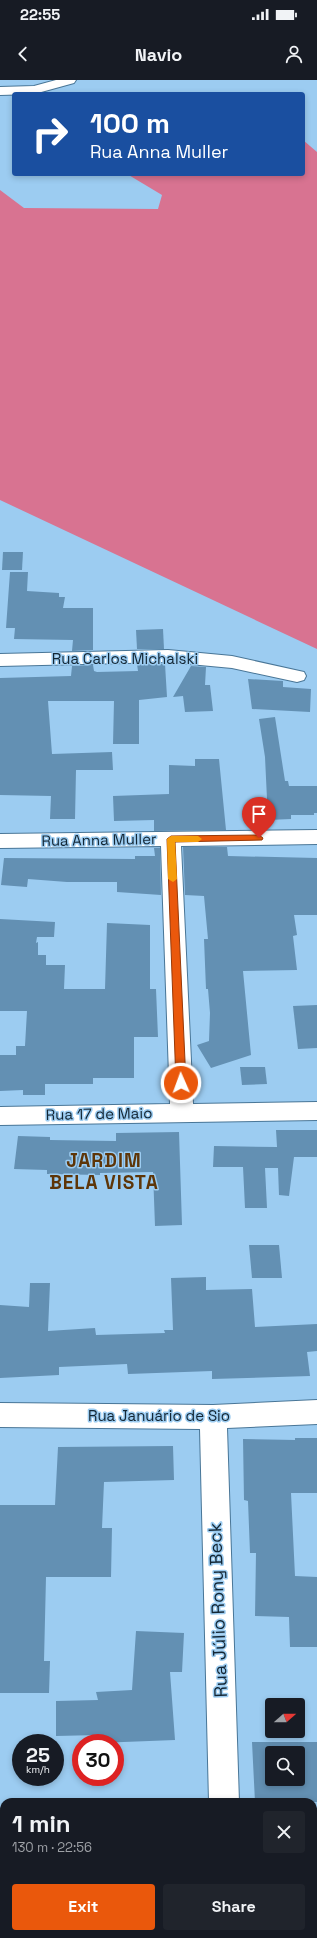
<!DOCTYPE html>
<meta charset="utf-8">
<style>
:root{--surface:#171b24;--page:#20242c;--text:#f1f3f6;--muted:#9ea1a6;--accent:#ea580c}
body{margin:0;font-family:"Space Grotesk",sans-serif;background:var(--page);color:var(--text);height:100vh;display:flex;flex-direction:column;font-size:15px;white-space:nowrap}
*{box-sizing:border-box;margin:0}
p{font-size:13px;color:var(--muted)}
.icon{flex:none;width:22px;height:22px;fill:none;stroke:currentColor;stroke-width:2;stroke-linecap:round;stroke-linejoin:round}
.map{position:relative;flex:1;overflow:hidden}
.details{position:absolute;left:0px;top:1718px;width:317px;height:140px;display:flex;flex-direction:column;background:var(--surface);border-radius:12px 12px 0 0;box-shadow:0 2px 6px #0003}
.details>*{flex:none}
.top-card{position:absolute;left:12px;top:12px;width:293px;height:84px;border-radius:4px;box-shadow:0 2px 6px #0003;background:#1a4fa0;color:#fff;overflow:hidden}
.needle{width:26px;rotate:69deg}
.fabs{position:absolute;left:265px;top:1618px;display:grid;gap:8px}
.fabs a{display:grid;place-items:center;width:40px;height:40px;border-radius:4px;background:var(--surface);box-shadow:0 2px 6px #0003;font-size:20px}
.speed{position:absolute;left:12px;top:1654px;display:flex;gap:8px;font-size:20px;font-weight:700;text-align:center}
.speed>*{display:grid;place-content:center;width:52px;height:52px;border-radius:50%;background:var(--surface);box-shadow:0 2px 6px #0003;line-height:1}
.speed small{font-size:10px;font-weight:400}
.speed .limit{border:6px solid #d22;background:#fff;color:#111}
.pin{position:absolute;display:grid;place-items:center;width:34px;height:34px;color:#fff;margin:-41px -17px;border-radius:50% 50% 50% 0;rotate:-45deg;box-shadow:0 0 4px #0007}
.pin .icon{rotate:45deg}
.me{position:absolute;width:44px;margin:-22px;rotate:358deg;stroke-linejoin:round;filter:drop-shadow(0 0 3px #0008)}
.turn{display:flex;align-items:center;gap:14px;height:84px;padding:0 12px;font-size:18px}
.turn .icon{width:52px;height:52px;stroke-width:2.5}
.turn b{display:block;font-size:28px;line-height:34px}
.round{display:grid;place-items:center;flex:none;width:42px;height:42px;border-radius:4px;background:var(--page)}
.overview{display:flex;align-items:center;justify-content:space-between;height:68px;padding:0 12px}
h1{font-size:24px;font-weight:800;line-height:30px}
.action{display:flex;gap:8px;margin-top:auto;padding:8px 12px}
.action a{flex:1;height:46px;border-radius:4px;background:var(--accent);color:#fff;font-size:16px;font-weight:800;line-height:46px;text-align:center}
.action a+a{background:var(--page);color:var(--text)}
.status{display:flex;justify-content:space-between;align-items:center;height:28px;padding:0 20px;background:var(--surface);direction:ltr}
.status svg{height:11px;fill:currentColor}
header{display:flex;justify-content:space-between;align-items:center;height:52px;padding:0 12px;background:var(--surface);font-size:18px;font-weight:800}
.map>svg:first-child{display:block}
.forest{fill:#d87391}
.building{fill:#6390b3;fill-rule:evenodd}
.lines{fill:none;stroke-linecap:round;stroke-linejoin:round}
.minor-casing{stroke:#497697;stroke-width:2}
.motorway-casing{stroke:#fff;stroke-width:2}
.minor{fill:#fff;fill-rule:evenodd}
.motorway{fill:#19a897;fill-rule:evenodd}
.route{fill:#ea580c;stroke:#983908}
.slow{fill:#f59e0b}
.labels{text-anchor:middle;stroke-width:3;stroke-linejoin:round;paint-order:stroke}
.street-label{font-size:15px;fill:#132634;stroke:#9cccf1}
.near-street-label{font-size:18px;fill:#132634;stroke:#9cccf1}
.district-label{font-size:19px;font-weight:bold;letter-spacing:1px;fill:#5d3508;stroke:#9cccf1}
</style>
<div class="status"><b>22:55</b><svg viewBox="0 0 49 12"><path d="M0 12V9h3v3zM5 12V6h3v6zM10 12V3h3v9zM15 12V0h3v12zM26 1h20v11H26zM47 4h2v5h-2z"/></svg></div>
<header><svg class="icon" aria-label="back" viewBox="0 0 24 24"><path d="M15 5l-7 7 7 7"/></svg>Navio<svg class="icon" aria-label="person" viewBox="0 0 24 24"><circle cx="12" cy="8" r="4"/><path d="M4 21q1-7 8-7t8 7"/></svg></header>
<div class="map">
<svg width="317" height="1858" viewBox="0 0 317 1858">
<rect width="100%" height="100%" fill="#9cccf1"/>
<path class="forest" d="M303 60 317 72V569L0 420V110L24 128 158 129 162 115 127 94H303Z"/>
<g class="building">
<path d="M3 472H23L22 490H2Z"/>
<path d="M10 492H28L27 511 59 513V517H65L63 528H93V570L72 571 73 560 14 559 15 548H6Z"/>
<path d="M163 549 164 569H137L136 550Z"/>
<path d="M137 584H165L167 617 139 620V664H113L114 621H48L52 674 112 672 113 690H76L75 739H50L51 716 0 715V598L71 596 72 586 93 585 94 591 97 592 138 591Z"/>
<path d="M191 586 206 587 205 605H210L213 631 185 632 183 616 173 617Z"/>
<path d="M248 599 283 601V607L311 609 310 632 252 629Z"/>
<path d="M275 637 285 701H288L289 706H317V733H314V735H291V739L268 740 265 677 259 639Z"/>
<path d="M195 679H219L226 750 154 751V740L114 741 113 716 169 714V685L195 686Z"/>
<path d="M183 767H227L228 776 317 778V835H294L297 855 293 856 297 890 243 891 251 975 211 988 197 965 209 961 210 933 208 909H206L204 859H208L204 816 185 815Z"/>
<path d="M154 768H160L161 815 117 812V802H67L28 799 27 807 1 805 4 778 135 779V776H155Z"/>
<path d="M0 839 55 842 54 857H37L36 863 38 862V875H46V885H65L64 909H105L107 843 150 845V909H156L158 957H134V998H93V1004H45V1015H23V1010L0 1011V975H16V966H25L27 931H0Z"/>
<path d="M317 925V968L298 969 293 926Z"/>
<path d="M240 987H265L267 1004 242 1005Z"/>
<path d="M276 1050H317V1077H294L289 1116 279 1115 278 1088H265L267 1128H245L243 1087H213L214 1066 277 1067Z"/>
<path d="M179 1052 182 1145 155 1146 153 1092 100 1093V1095L47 1094V1090L14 1089 18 1056 50 1057V1060L116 1061V1053Z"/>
<path d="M249 1165H279L282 1198H252Z"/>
<path d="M206 1197V1210L252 1209 255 1247 317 1244V1271L307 1272 310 1296 212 1299V1291L128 1294 127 1284 59 1287V1295L0 1298V1225L29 1227 30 1203H50L48 1251 95 1248 96 1255 165 1253 164 1250H173L171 1198Z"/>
<path d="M295 1358H317V1413H291L295 1496 317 1497V1567H290L289 1537 255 1536 256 1473H250L248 1421 244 1420 243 1359 295 1360Z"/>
<path d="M173 1366 174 1400 104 1402 102 1448H112L111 1497H46L44 1581H50L49 1613H0V1425H55L58 1367Z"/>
<path d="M136 1551 184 1553 182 1592H170L175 1660 98 1663V1655L56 1656V1621L98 1620 96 1612 132 1610Z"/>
<path d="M252 1662H317V1722H255ZM272 1673H298V1699H272Z"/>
</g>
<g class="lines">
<defs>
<g id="minor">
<path d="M56 0H76L74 3 34 14 0 15V7L34 6Z"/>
<path d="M168 570 232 576 304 592 306 596 304 600 297 602 232 588 168 582 0 586V574Z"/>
<path d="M317 750V764L181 766 193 1024 317 1022V1040L0 1045V1027L170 1024 161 766 0 768V754Z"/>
<path d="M317 1320V1344L227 1348 239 1722H209L200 1349 0 1347V1323L213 1325Z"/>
<path d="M148 1854H186L184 1858H146Z"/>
</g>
<g id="motorway">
<path d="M317 1803V1835L313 1836V1804Z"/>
<path d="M317 1836V1858H289L291 1854H313V1838Z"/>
</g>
</defs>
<use href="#minor" class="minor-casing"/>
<use href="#motorway" class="motorway-casing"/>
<use href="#minor" class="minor"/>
<use href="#motorway" class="motorway"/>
</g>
<path class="route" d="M259 755 263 758 262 760 175 762 186 1003 181 1006 176 1003 167 759 171 756Z"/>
<path class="slow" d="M171 756H198L202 759 198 762H175L177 799 173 802 168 799 167 759Z"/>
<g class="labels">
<g class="street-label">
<text x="125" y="584">Rua Carlos Michalski</text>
<text transform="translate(99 760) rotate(-1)" y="5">Rua Anna Muller</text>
<text transform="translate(99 1034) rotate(-1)" y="5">Rua 17 de Maio</text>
<text x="159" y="1341">Rua Januário de Sio</text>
</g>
<g class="near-street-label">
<text transform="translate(218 1530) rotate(-92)" y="6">Rua Júlio Rony Beck</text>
</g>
<g class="district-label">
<text x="104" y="1087">JARDIM<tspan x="104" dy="22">BELA VISTA</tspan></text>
</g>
</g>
</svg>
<div class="fabs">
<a><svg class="needle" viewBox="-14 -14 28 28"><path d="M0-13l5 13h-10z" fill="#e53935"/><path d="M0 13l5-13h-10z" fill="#9ea1a6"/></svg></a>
<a><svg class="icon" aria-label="search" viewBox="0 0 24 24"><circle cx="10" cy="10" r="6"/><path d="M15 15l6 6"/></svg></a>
</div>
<div class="speed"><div>25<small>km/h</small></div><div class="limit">30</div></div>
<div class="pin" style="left:259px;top:758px;background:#d93025"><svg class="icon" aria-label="arrive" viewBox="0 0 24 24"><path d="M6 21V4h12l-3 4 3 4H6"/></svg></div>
<svg class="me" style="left:181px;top:1003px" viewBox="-20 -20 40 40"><circle r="17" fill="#ea580c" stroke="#fff" stroke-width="3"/><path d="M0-11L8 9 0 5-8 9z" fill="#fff"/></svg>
<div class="top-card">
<div class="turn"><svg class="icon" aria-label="right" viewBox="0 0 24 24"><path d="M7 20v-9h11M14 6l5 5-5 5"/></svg><div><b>100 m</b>Rua Anna Muller</div></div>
</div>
<section class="details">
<div class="overview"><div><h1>1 min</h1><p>130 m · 22:56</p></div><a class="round"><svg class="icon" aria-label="close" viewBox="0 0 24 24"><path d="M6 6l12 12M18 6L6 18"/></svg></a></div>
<div class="action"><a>Exit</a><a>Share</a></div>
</section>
</div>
